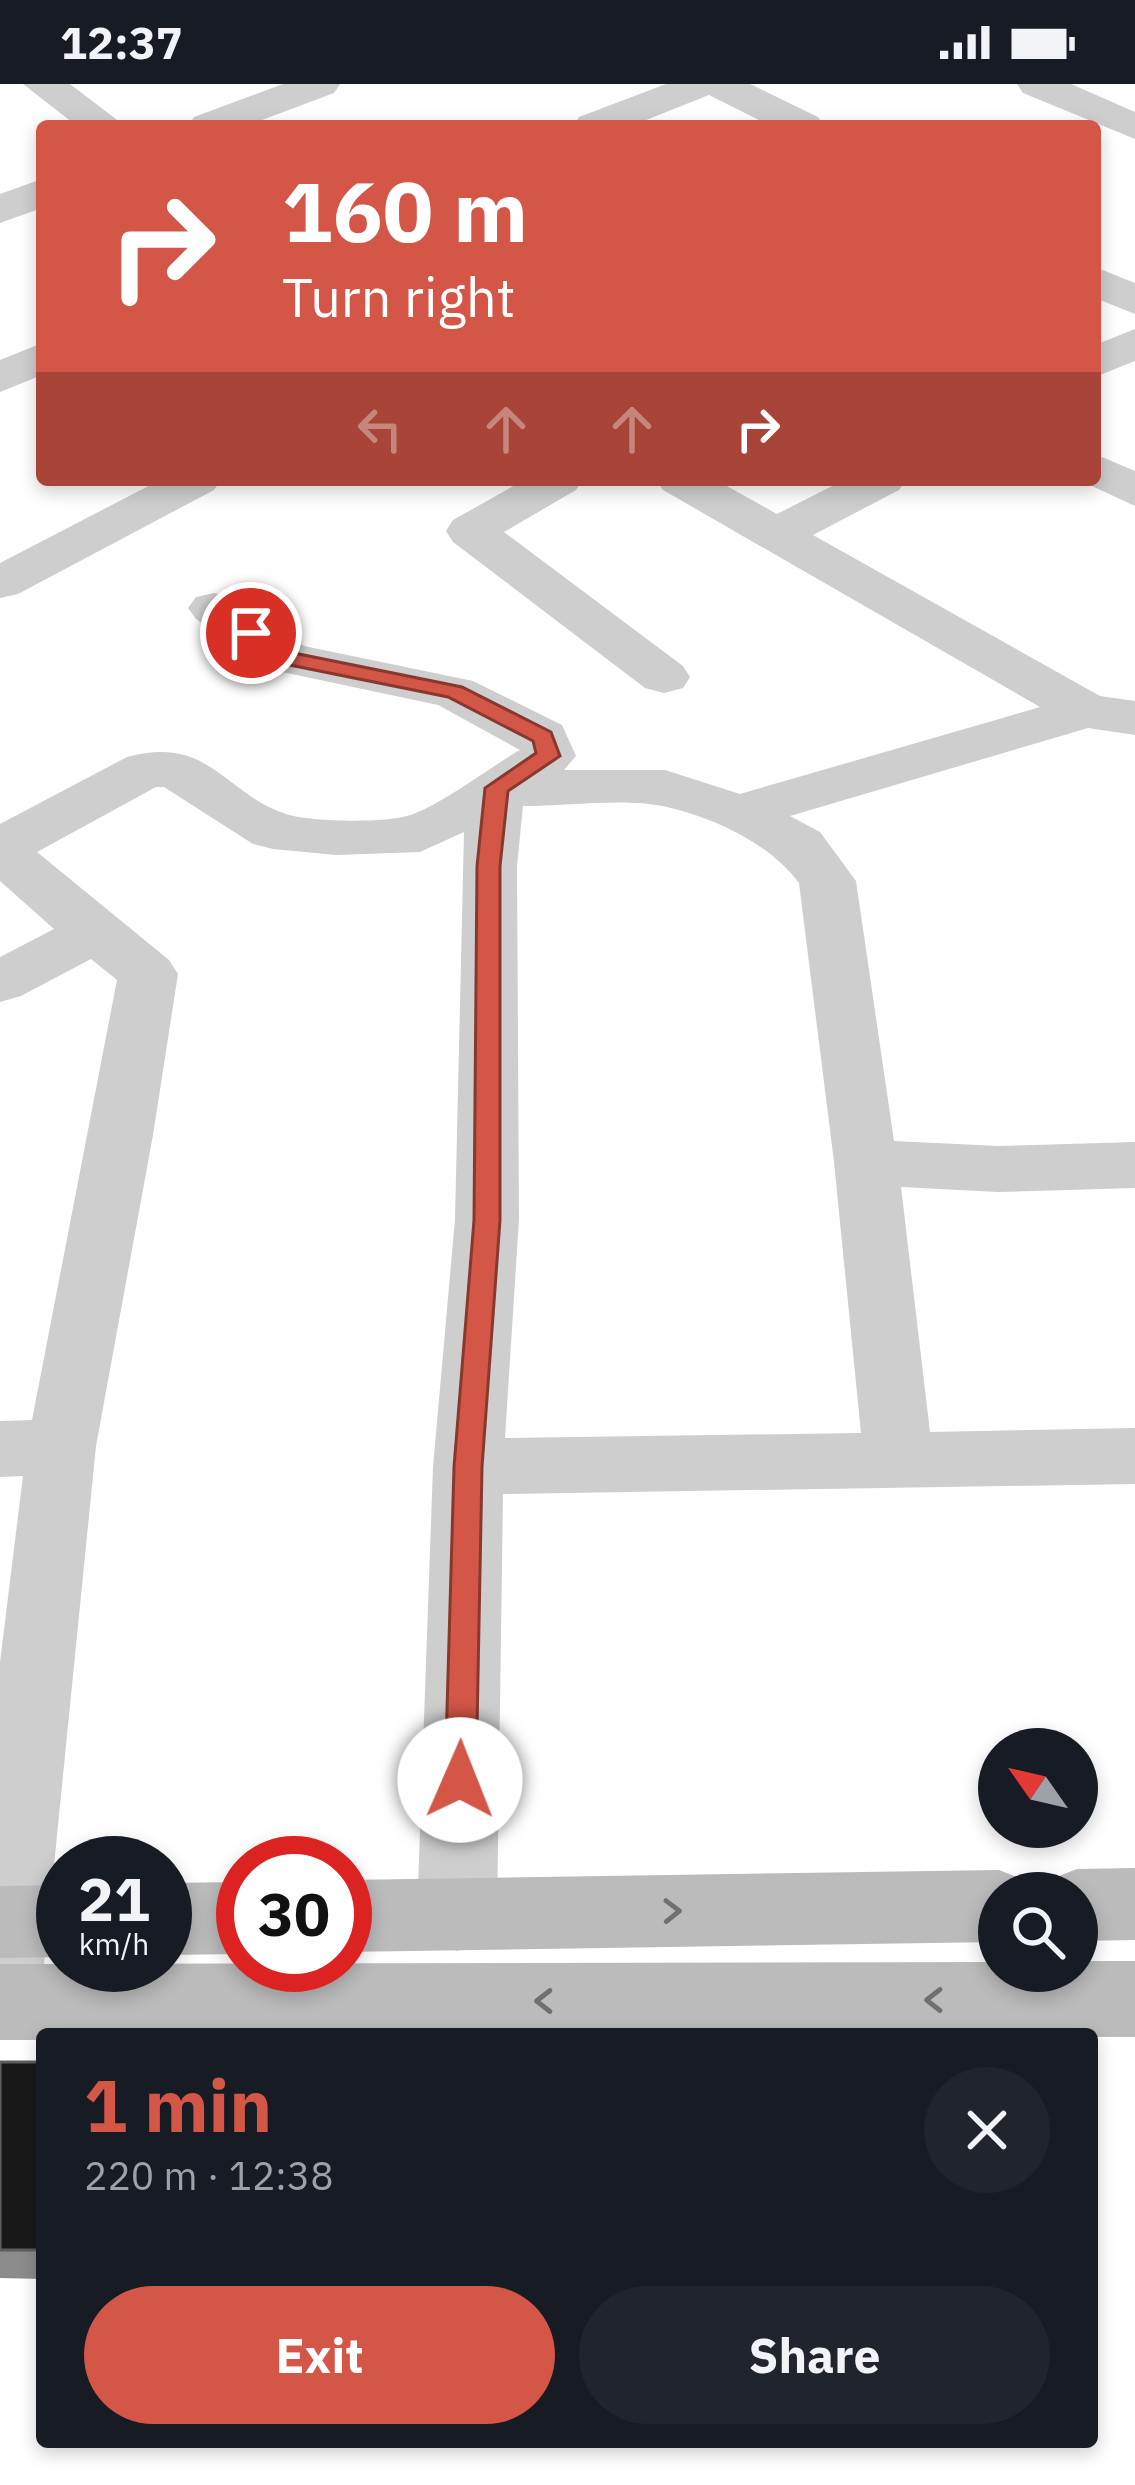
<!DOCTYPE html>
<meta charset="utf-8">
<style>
:root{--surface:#171b24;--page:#20242c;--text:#f1f3f6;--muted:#9ea1a6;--accent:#d35647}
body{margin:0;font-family:"IBM Plex Sans",sans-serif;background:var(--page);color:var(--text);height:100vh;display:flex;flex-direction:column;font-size:45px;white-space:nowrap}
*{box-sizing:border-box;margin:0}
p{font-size:39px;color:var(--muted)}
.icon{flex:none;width:66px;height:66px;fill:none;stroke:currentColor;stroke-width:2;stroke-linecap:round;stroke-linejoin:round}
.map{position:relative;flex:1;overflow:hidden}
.panel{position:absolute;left:36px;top:1944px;width:1062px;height:420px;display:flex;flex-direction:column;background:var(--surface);border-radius:12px;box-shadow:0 6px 18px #0003}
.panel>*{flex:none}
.hud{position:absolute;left:36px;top:36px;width:1065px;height:366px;border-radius:12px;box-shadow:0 6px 18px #0003;background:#d35647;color:#fff;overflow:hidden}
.needle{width:78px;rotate:304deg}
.fabs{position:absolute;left:978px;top:1644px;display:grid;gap:24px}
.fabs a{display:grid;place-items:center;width:120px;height:120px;border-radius:50%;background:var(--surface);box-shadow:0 6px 18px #0003;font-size:60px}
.speed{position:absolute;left:36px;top:1752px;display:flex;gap:24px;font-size:60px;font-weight:700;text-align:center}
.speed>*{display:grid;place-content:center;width:156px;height:156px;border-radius:50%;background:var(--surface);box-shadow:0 6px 18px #0003;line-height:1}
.speed small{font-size:30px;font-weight:400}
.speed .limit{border:18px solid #d22;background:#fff;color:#111}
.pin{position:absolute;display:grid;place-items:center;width:102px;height:102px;color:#fff;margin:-51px;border:6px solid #fff;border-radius:50%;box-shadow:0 3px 12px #0007}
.me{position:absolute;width:132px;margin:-66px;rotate:1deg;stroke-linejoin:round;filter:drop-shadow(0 0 9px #0008)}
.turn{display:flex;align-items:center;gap:42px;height:252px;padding:0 48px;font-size:54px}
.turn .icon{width:156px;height:156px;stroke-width:2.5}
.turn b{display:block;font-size:84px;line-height:102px}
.lanes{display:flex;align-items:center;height:114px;padding:0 48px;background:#0003;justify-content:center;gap:60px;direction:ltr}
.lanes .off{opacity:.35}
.round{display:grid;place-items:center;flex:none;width:126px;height:126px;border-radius:63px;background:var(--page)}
.summary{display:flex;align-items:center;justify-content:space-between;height:204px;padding:0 48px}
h1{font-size:72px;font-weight:800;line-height:90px;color:var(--accent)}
.cta{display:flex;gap:24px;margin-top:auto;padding:24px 48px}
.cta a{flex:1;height:138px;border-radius:72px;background:var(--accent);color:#fff;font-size:48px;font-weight:800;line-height:138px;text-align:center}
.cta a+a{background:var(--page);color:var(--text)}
.status{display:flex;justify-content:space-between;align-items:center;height:84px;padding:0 60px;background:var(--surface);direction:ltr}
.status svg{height:33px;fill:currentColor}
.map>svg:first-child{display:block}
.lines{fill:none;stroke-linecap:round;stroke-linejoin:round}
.street{fill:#cecece;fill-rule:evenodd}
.secondary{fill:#bbb;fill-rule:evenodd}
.wall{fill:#8c8c8c}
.building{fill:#181818;stroke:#5d5d5d;stroke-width:3}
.oneway{stroke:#6f6f6f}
.route{fill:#d35647;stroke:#89382e;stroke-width:3}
</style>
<div class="status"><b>12:37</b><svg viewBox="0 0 49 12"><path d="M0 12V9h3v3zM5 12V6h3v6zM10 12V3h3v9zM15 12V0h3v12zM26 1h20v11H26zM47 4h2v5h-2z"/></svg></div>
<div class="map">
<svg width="1135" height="2401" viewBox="0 0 1135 2401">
<rect width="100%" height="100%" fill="#fff"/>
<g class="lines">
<g class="street">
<path d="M23 0H70L125 42H77Z"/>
<path d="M283 0H340L334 9 246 42H188L194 33Z"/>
<path d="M666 0H750L818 33 824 42H771L709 11 631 42H573L579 33Z"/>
<path d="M1017 0H1071L1135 28V55L1023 9Z"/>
<path d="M42 95V124L0 139V110Z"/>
<path d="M1095 183 1135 199V230L1095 214Z"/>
<path d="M1135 245V277L1095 293V261Z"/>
<path d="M42 259V291L0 308V276Z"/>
<path d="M1095 370 1135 387V422L1079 396H1095Z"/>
<path d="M160 396H221L214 406 18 510 0 514V479Z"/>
<path d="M524 396H583L576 406 504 448 683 582 690 593 683 604 664 609 645 604 453 458 446 447 453 436Z"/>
<path d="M656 396H716L777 430 844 396H906L899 406 813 451 1100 612 1135 617V651L1088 644 790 732 820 748 856 797 894 1057 998 1062 1135 1058V1104L998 1108 901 1103 930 1348 1135 1344V1400L503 1410 497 1831 485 1857 457 1867 429 1857 417 1831 433 1383 455 1135 464 748 420 768 336 771 273 765 253 760 164 703H156L37 768 169 876 178 890 153 1051 96 1362 41 1911 29 1938 0 1949V1578L23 1392 0 1393V1337L32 1336 117 896 91 875 21 912 0 918V873L54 845 0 797V740L127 673C210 651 223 709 286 730 310 738 384 739 407 732 435 725 492 682 520 666L438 621 268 585 196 535 188 524 196 513 214 509 232 513 304 562 473 597 562 641 576 672 564 686H665L740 710 1040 623 663 406ZM523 722C564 722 624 714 663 722 713 733 769 759 799 799L834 1078 861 1349 505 1354 519 1135 517 782Z"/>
</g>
<g class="secondary">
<path d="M1135 1784V1856L1077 1857V1809H1043L1049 1796 1077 1785Z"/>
<path d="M999 1786 1027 1797 1033 1809H999V1858L345 1868V1796Z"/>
<path d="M243 1798V1870L165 1871V1799Z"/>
<path d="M63 1801V1873L0 1874V1802Z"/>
<path d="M1077 1877H1135V1953L42 1950V1956H0V1880L999 1878V1887H1077Z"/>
</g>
</g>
<path class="wall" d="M0 1978H42V2195L0 2194Z"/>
<rect class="building" x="0" y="1978" width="42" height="188"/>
<defs><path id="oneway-chevron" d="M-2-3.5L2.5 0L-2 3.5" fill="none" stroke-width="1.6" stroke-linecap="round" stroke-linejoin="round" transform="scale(3)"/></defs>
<g class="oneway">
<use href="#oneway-chevron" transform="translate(672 1827) rotate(-1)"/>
<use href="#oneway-chevron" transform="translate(934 1916) rotate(180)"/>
<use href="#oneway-chevron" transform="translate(544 1917) rotate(180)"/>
</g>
<path class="route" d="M251 543 294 569 462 603 551 648 560 672 508 707 500 782V1136L482 1383 476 1696 472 1706 460 1710 449 1706 445 1696 454 1383 474 1136 477 782 485 704 536 669 533 657 448 613 280 579 243 554V545Z"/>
</svg>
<div class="fabs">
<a><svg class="needle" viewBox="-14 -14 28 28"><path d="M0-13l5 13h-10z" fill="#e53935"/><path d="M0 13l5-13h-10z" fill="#9ea1a6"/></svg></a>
<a><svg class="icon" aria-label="search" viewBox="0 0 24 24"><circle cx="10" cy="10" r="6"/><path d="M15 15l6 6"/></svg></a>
</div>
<div class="speed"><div>21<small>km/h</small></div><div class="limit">30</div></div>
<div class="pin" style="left:251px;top:549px;background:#d93025"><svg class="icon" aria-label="arrive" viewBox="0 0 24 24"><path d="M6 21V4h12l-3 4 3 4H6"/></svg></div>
<svg class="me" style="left:460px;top:1696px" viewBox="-20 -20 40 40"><circle r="19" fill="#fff"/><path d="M0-13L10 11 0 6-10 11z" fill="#d35647"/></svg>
<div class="hud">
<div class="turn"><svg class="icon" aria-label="right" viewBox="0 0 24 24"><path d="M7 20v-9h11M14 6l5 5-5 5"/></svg><div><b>160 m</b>Turn right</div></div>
<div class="lanes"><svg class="icon off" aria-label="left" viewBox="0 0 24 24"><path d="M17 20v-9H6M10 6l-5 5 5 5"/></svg><svg class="icon off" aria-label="ahead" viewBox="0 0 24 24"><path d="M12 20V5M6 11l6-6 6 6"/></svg><svg class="icon off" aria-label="ahead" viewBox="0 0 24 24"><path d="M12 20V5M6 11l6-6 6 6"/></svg><svg class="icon" aria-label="right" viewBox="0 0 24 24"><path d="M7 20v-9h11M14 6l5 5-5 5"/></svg></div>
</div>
<section class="panel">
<div class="summary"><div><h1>1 min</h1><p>220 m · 12:38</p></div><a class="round"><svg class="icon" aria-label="close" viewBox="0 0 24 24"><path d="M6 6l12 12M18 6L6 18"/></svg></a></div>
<div class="cta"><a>Exit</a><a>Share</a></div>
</section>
</div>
